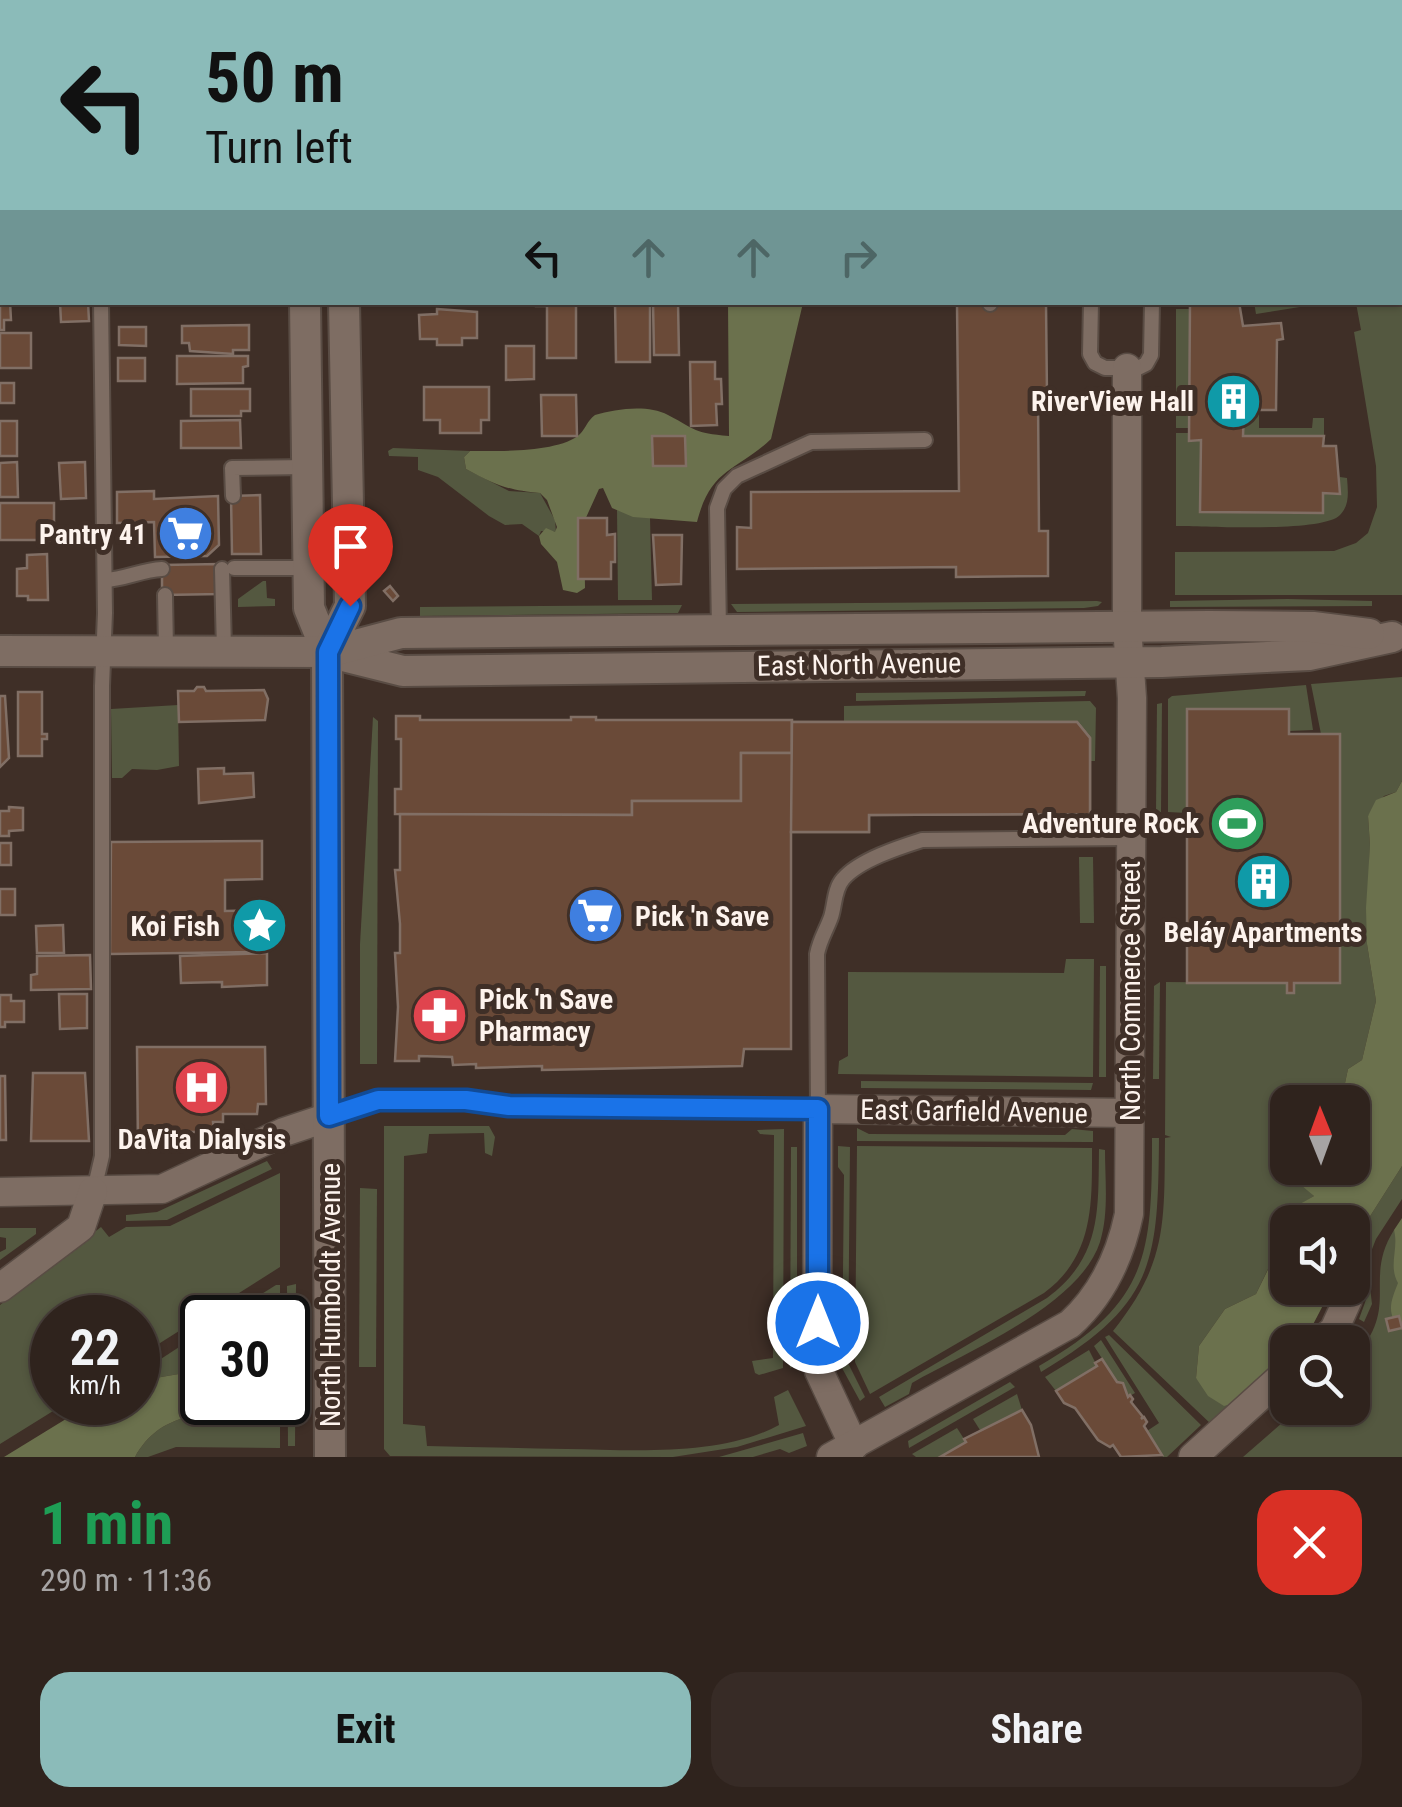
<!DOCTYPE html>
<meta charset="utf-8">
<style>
:root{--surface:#2f231d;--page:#372b26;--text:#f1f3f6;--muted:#a7a4a4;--line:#4a403b;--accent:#8bbbb9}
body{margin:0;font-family:"Roboto Condensed",sans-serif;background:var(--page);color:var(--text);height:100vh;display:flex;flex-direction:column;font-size:38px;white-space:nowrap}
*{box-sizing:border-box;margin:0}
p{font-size:32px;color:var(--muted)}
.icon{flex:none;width:55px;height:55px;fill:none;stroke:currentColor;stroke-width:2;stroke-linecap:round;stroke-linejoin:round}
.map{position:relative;height:1457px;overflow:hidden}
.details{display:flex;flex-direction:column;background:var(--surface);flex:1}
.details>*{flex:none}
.hud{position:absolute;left:0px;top:0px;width:1402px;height:305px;box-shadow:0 2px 8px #0004,0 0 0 2px var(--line);background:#8bbbb9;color:#111;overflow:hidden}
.needle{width:65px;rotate:359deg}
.tools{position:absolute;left:1270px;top:1085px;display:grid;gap:20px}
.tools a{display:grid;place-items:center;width:100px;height:100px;border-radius:20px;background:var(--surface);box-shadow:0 2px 8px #0004,0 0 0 2px var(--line);font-size:50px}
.speed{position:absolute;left:30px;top:1295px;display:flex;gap:20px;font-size:50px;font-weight:700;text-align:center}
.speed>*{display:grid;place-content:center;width:130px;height:130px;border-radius:50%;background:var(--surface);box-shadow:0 2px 8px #0004,0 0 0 2px var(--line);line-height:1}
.speed small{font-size:25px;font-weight:400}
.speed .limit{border:5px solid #111;border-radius:15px;background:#fff;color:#111}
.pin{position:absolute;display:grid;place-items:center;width:85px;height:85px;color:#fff;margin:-102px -42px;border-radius:50% 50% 50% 0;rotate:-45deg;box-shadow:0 0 10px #0007}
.pin .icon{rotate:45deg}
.me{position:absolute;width:110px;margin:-55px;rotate:0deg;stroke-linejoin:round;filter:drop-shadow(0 0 8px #0008)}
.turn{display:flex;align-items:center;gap:35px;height:210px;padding:0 40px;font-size:45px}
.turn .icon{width:130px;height:130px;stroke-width:2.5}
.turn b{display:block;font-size:70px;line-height:85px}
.lanes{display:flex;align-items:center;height:95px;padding:0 40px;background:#0003;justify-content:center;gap:50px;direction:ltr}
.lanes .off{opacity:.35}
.round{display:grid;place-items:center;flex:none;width:105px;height:105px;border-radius:30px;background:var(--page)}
.summary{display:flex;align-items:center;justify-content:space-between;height:170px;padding:0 40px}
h1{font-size:60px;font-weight:700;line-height:75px;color:#1e9e55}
.primary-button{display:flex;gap:20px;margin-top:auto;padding:20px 40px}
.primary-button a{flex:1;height:115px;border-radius:30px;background:var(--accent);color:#111;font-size:40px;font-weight:700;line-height:115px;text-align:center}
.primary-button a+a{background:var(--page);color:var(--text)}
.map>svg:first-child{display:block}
.green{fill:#545840}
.forest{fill:#6b714d}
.building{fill:#6a4a38;stroke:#816f65;stroke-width:2.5}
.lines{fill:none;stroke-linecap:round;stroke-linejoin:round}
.service-casing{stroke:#594c44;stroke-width:18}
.minor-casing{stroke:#594c44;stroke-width:31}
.tertiary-casing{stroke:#594c44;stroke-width:34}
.secondary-casing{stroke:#594c44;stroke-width:34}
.service{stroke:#7e6d63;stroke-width:14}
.minor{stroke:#7e6d63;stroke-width:28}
.tertiary{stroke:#7e6d63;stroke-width:30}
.secondary{stroke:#7e6d63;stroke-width:30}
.route-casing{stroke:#114b97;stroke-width:25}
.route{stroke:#1a73e8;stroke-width:18}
.labels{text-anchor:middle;stroke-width:10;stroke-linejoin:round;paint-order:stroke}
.poi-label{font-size:28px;font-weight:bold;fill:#fdf3ed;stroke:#3f2f27;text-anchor:end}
.street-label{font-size:28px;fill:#fdf3ed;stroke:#3f2f27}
</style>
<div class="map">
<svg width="1402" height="1457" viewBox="0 0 1402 1457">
<rect width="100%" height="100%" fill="#3f2f27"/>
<g class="green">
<path d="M1311 0H1402V595H1175V552L1334 551 1356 543 1368 533 1377 507 1376 466 1354 332 1361 330 1356 303 1400 302V2Z"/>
<path d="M1254 302H1325V303L1256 314Z"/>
<path d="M1176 309H1190L1189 428H1176Z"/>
<path d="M1244 410H1259V428H1312L1313 418H1324V436H1243Z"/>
<path d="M1176 433H1189V441L1201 440 1200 510 1323 513V493H1340V477L1347 478C1348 491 1350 505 1340 515 1323 533 1206 526 1176 526Z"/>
<path d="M393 448 470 451 464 457 466 469 509 491 540 493 555 520 556 532 541 531 539 536 522 524 505 525 489 516 438 477 418 470V457L389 456 388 451Z"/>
<path d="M617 510 650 518 652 600H618Z"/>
<path d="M263 581H266L267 598 275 599V606L238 607V599Z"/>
<path d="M1288 599 1372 601V606L1170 607V601Z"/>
<path d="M1097 601 1102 602 1098 606 1084 608 737 612 731 604Z"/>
<path d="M682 605 678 613 420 616V607Z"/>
<path d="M1402 677V781L1396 792 1384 796 1368 816 1370 845 1367 944 1376 1001 1362 1060 1348 1069 1341 1102H1288V1168H1295L1294 1172 1314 1196 1291 1210 1287 1238 1280 1244 1256 1294 1225 1309 1199 1346 1196 1378 1239 1402 1212 1425 1113 1331C1168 1262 1164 1222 1165 1138L1171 1137 1165 1135 1166 982 1287 983 1288 993H1294V983H1340V735L1321 734 1311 684Z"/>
<path d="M1306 685 1313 730 1289 731 1288 931H1186L1187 813 1168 812V699L1172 696Z"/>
<path d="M1086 691 1085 696 856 701V693Z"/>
<path d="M1090 701 1096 708 1095 761H1090V738L1077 722H844V706Z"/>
<path d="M1162 703 1161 812H1156L1157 704Z"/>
<path d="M178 705 179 766 157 770 132 769 122 778H112L111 709Z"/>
<path d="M373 717 378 721 377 1064H360V944Z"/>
<path d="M1079 857H1093L1094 923H1080Z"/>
<path d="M1066 959H1094L1093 1077 838 1074 839 1061 848 1056V972L1064 973Z"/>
<path d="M1100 966H1106V1077H1099Z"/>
<path d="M1160 982 1159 1079H1153L1154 986Z"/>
<path d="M861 1081 1093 1083 1091 1090 861 1088Z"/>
<path d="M384 1126H489L495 1137 492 1156 485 1153 484 1133 429 1134 427 1153 404 1156 403 1424 425 1426 427 1446C474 1447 520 1448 567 1449 632 1450 720 1457 779 1425L774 1397 788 1390 806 1426 737 1447 673 1457 390 1456 384 1449Z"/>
<path d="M857 1128 869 1134 1065 1135 1072 1129 1093 1131V1142L857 1141Z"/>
<path d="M784 1129 783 1368 759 1375 755 1373 752 1361 773 1358 774 1135 760 1134 757 1130Z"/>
<path d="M1152 1138H1159C1158 1263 1155 1304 1041 1372L1039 1366C1148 1303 1152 1256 1152 1138Z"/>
<path d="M838 1146 850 1147 848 1363 865 1397 860 1401 842 1368 844 1175 838 1167Z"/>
<path d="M857 1146 1092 1148C1092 1204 1094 1256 1044 1293L870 1394 855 1362Z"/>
<path d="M791 1147H797V1365L790 1368Z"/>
<path d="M1099 1149 1105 1150C1105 1180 1109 1213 1100 1242 1080 1305 968 1351 912 1383L909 1394 885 1407 879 1397 1047 1298C1102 1257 1098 1211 1099 1149Z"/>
<path d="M267 1161 272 1169 167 1220 126 1221V1215L157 1212Z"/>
<path d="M1402 1166V1199L1376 1239 1367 1262 1372 1304 1364 1322 1359 1319 1367 1297 1345 1288H1352L1353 1243Z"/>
<path d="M280 1173V1267L138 1357V1318H52V1402L66 1403 0 1444V1305L101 1227 109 1237 126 1227 170 1226Z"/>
<path d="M360 1188 377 1189 376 1367H359Z"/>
<path d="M0 1228H36V1234L0 1260V1252L6 1249V1238L0 1237Z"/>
<path d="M1394 1230 1402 1242V1457H1243L1299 1408H1352L1353 1359C1402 1306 1362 1281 1394 1230Z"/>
<path d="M296 1284 295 1446H288L287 1286Z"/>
<path d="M276 1285H280V1317H225Z"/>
<path d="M202 1332V1370L138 1381V1374Z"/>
<path d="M1109 1335 1201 1425 1167 1457H1163L1147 1431 1159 1423 1105 1337Z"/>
<path d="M1101 1340 1135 1393 1128 1397 1123 1384 1117 1382 1094 1346Z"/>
<path d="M1089 1350 1097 1366 1056 1391 1045 1377Z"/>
<path d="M1010 1382 1015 1387 909 1448 908 1441Z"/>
<path d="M1017 1394 1022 1410 980 1430 973 1419Z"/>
<path d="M244 1403H280V1448L176 1447 148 1457H135C161 1411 199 1418 244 1403Z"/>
<path d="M957 1428 966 1442 940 1457H916L912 1454Z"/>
<path d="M803 1433 807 1446 789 1453 780 1449 753 1457H719Z"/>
</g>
<g class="forest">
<path d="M1356 0H1402V309L1400 2Z"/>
<path d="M728 303H803L771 439C736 472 711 467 697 522L633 517 612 508 603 488 599 489 584 522 585 588 577 593 563 590 557 562 541 544 539 536 546 528 555 532 557 527 547 500 540 493C507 490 495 485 466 469L464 457 470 451C496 451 560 453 580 434 586 428 587 421 595 415 616 409 647 404 668 415 697 430 693 433 729 436Z"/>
<path d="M1402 781V1166L1353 1243 1352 1222H1291V1209L1314 1196C1305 1188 1293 1181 1295 1168H1352V1102H1341L1348 1069 1362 1060 1376 1001 1367 944 1366 908 1370 845 1368 816 1376 800 1396 792Z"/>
<path d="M1402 1218V1330C1385 1314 1391 1301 1398 1283 1388 1265 1399 1249 1394 1230Z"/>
<path d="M1287 1238 1288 1288H1332L1306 1338 1302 1342H1288L1287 1356 1239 1402 1224 1406 1208 1396 1196 1378 1199 1346 1225 1309 1256 1294 1281 1243Z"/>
<path d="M202 1370V1402L244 1403C199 1418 161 1411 135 1457H4L92 1403 138 1402V1381Z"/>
</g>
<g class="building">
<rect x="190" y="0" width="56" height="2"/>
<rect x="409" y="0" width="72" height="2"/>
<rect x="957" y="0" width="196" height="2"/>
<rect x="0" y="172" width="2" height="55"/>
<path d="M0 234H2L1 286H0Z"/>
<path d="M0 299 10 302 11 320H4V330H0Z"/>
<path d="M60 302H88L89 321 61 322Z"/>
<rect x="411" y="302" width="88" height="3"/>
<path d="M536 302H576V358H547V306H536Z"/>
<path d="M615 302H650V362H616Z"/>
<path d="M653 302H678L679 355H654Z"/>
<path d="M1190 302H1239L1243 326 1281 323 1283 339 1277 340 1276 410H1244L1243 436H1324L1323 446H1336L1340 494 1323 493V513L1200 512 1201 440 1189 441Z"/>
<path d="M957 304H1046L1047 396H1038L1039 531H1048V576L956 577V567L737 569V527L751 528V492L959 491Z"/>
<path d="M437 309 477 312V338H462V345H437V339H420L419 315 437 314Z"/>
<path d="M249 325V350H233V354L190 351 189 343H182V326Z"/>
<path d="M119 327H146V346L119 345Z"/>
<rect x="0" y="333" width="31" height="35"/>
<path d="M506 346H534V379L506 380Z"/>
<path d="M177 356H248V366L243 367V383L177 384Z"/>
<rect x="118" y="358" width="27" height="23"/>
<path d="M690 362H715V379H721L722 404H716L717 425 691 426Z"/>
<rect x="0" y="383" width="14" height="20"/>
<path d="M424 387H489V420H481V433H440V420H424Z"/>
<path d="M191 389H250V411H241V416H191Z"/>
<path d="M541 395H576L577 436H542Z"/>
<path d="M240 420 241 448H181V421Z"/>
<rect x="0" y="421" width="17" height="35"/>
<path d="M652 436H685L686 466H653Z"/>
<path d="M17 462 18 497H0V463Z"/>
<path d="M85 462 86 498 61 499 59 463Z"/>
<path d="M154 491V499L218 496 219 545 207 556 155 557 154 522 117 523V492Z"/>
<path d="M260 495 261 554H232L231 496Z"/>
<rect x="0" y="503" width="54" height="37"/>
<path d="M578 518H607V535L615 534V562H611V579H578Z"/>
<path d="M653 535H682L681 584 656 585Z"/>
<path d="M47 554 48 600H28V596H17V569L27 568V555Z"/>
<path d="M220 564 221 594 162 595V565Z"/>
<path d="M390 586 398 596 393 601 384 591Z"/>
<path d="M197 687H204L206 691 264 690 268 699 265 720 179 722 178 691H194Z"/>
<path d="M18 692H42V734H47V739H42V756H18Z"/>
<path d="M0 696H5L9 758 0 767Z"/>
<path d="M1187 709H1289V734H1340V983H1294V993H1287V983H1187Z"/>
<path d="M396 716H420V720H571V717H596V720H792V753H741V801H632V815L395 814V789H401V739H396Z"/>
<path d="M792 722H1077L1090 738V814L869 815V832H791V1049H744L742 1066 542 1070V1066L476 1068V1064L453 1065 452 1057 419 1056V1061H395L398 1007 395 953H400V924L395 870H400V814L632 815V801H741V753H792Z"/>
<path d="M792 722H1077L1090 738V814L869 815V832H791Z"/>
<path d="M224 768V774L253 773 254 797 199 803 198 769Z"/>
<path d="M9 807 23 808V830L9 831V836H0V811H9Z"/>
<path d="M262 841V879L225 880V911L264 910V952L110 954 111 842Z"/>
<rect x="0" y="843" width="11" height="22"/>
<rect x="0" y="889" width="15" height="26"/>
<path d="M63 925 64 953H37L36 926Z"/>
<path d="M267 953V985L222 987V982L181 983 180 956Z"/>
<path d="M90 955 91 989 31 990V975L37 974V956Z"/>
<path d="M59 994H87V1028L60 1029Z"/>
<path d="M0 995H11V1001H24V1022H5V1027H0Z"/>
<path d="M137 1047H265L266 1104H258L257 1114H223V1122H213L214 1132H181L180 1141H170L171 1149 138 1150Z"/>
<path d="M33 1073H85L89 1141H31Z"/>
<path d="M0 1076H5L6 1140H0Z"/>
<path d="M1399 1316 1402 1328 1389 1331 1386 1319Z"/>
<path d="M1102 1359 1117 1382 1123 1383 1128 1397 1130 1395 1133 1399 1131 1402 1143 1417 1141 1419 1144 1417 1147 1422 1144 1426 1162 1455 1121 1457 1113 1445 1110 1447 1098 1440 1075 1408 1064 1403 1056 1391 1097 1366 1095 1363Z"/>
<path d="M1022 1410 1031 1425 1039 1457H940L966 1442 964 1439Z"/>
</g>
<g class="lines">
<defs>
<g id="service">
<path d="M98 0V2"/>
<path d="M551 0V2"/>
<path d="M990 302V304"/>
<path d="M1091 302 1090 354 1095 363 1105 368H1138L1146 364 1151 355 1152 302"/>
<path d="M233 496 232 468 307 467"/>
<path d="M234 568H308"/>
<path d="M222 569 224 650"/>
<path d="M105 580C126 579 141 570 162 569"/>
<path d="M165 595 166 650"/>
<path d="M719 630 717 508 724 489 737 476 811 442 925 440"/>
<path d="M329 1117 378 1101 467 1100 509 1107 818 1109 817 954C820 939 826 931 831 917 835 905 834 889 843 879 859 860 900 847 922 840L1131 838"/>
<path d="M94 1190 102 1156V686L105 613 101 302"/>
</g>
<g id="minor">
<path d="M923 0V2"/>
<path d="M0 1192 162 1189 284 1132 329 1117"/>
<path d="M0 1288 81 1227 93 1191"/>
<path d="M1320 1342 1334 1330 1348 1299"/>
<path d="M854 1446 819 1371 817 1360 818 1109 1130 1113"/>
<path d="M831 1457 1070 1324C1103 1294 1120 1257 1129 1214L1132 698 1127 626V368"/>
<path d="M1193 1457 1288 1371"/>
</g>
<path id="tertiary" d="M327 652 330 1457"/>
<g id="secondary">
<path d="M303 0V2"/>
<path d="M341 0V2"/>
<path d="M305 302 309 608 327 652"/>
<path d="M0 651 327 652 403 671 1162 662 1309 655 1392 637"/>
<path d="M333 651 401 633 1209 626 1313 627 1369 634"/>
<path d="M327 652 350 606 344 302"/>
</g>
</defs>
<use href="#service" class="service-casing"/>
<use href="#minor" class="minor-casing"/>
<use href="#tertiary" class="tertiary-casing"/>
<use href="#secondary" class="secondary-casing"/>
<use href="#service" class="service"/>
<use href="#minor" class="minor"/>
<use href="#tertiary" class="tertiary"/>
<use href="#secondary" class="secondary"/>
</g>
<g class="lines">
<defs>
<path id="route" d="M350 606 328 652 329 1116 378 1100H466L509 1106 818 1109V1323"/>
</defs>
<use href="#route" class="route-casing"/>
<use href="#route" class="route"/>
</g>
<defs>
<symbol id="building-disc" viewBox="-11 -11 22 22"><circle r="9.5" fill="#0f9aa8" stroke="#3f2f27"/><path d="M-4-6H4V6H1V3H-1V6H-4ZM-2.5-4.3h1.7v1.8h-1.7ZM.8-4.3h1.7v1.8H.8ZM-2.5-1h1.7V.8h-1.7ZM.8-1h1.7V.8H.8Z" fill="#fff"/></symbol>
<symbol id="supermarket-disc" viewBox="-11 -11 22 22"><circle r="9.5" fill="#3f7fe0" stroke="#3f2f27"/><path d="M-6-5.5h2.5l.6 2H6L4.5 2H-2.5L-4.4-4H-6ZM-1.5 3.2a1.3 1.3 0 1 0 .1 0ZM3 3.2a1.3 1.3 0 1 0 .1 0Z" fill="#fff"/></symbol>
<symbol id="stadium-disc" viewBox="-11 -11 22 22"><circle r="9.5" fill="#2e9e5b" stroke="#3f2f27"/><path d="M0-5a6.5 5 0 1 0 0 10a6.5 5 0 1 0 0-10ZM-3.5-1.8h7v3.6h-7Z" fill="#fff"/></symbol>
<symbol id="sight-disc" viewBox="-11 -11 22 22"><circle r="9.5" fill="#0f9aa8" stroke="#3f2f27"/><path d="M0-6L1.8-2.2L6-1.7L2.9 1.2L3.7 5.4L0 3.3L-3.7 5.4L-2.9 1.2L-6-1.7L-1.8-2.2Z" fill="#fff"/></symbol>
<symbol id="pharmacy-disc" viewBox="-11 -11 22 22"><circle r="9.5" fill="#e0444e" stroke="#3f2f27"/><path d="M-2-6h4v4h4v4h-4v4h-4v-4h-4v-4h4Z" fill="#fff"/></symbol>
<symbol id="hospital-disc" viewBox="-11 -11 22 22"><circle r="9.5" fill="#e0444e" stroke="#3f2f27"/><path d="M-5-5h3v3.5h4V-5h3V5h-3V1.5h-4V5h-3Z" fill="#fff"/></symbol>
</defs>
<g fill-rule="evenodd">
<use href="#building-disc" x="1202" y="370" width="63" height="63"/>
<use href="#supermarket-disc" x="154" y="502" width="63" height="63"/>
<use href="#stadium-disc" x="1206" y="792" width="63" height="63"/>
<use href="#building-disc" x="1232" y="850" width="63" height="63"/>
<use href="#supermarket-disc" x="564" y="884" width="63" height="63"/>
<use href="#sight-disc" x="228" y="894" width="63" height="63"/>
<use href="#pharmacy-disc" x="408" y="984" width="63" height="63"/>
<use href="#hospital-disc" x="170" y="1056" width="63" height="63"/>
</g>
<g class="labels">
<g class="poi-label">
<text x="1194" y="411">RiverView Hall</text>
<text x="147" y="544">Pantry 41</text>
<text x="1199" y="833">Adventure Rock</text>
<text x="635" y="926" text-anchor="start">Pick 'n Save</text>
<text x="220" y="936">Koi Fish</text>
<text x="1263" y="942" text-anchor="middle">Beláy Apartments</text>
<text x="479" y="1009" text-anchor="start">Pick 'n Save<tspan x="479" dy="32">Pharmacy</tspan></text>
<text x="202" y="1149" text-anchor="middle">DaVita Dialysis</text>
</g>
<g class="street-label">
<text transform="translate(859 664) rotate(-1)" y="10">East North Avenue</text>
<text transform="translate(1130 991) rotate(-90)" y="10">North Commerce Street</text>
<text transform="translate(974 1111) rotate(1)" y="10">East Garfield Avenue</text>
<text transform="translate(330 1295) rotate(-90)" y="10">North Humboldt Avenue</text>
</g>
</g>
</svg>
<div class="tools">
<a><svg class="needle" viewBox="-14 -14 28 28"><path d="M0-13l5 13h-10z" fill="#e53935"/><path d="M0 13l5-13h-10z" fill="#a7a4a4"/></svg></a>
<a><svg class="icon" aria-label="sound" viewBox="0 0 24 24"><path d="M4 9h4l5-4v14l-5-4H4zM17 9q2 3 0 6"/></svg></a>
<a><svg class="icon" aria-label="search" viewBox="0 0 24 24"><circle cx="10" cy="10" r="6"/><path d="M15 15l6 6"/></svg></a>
</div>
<div class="speed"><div>22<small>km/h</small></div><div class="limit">30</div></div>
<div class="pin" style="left:350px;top:606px;background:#d93025"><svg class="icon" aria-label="arrive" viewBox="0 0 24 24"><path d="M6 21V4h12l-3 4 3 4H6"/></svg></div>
<svg class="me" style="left:818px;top:1323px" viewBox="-20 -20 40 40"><circle r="17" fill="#1a73e8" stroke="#fff" stroke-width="3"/><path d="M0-11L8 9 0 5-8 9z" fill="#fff"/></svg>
<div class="hud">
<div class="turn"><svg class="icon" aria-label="left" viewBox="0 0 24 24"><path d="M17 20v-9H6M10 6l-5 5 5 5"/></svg><div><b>50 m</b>Turn left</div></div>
<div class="lanes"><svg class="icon" aria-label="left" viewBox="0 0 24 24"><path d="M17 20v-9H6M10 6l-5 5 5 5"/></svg><svg class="icon off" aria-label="ahead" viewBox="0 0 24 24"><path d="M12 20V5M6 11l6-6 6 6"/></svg><svg class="icon off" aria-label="ahead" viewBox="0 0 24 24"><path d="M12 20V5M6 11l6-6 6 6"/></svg><svg class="icon off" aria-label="right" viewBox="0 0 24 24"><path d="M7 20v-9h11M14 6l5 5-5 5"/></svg></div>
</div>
</div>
<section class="details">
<div class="summary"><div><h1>1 min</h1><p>290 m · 11:36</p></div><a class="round" style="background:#d93025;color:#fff"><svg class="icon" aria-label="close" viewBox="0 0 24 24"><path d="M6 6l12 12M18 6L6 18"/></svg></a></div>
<div class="primary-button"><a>Exit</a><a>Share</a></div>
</section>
